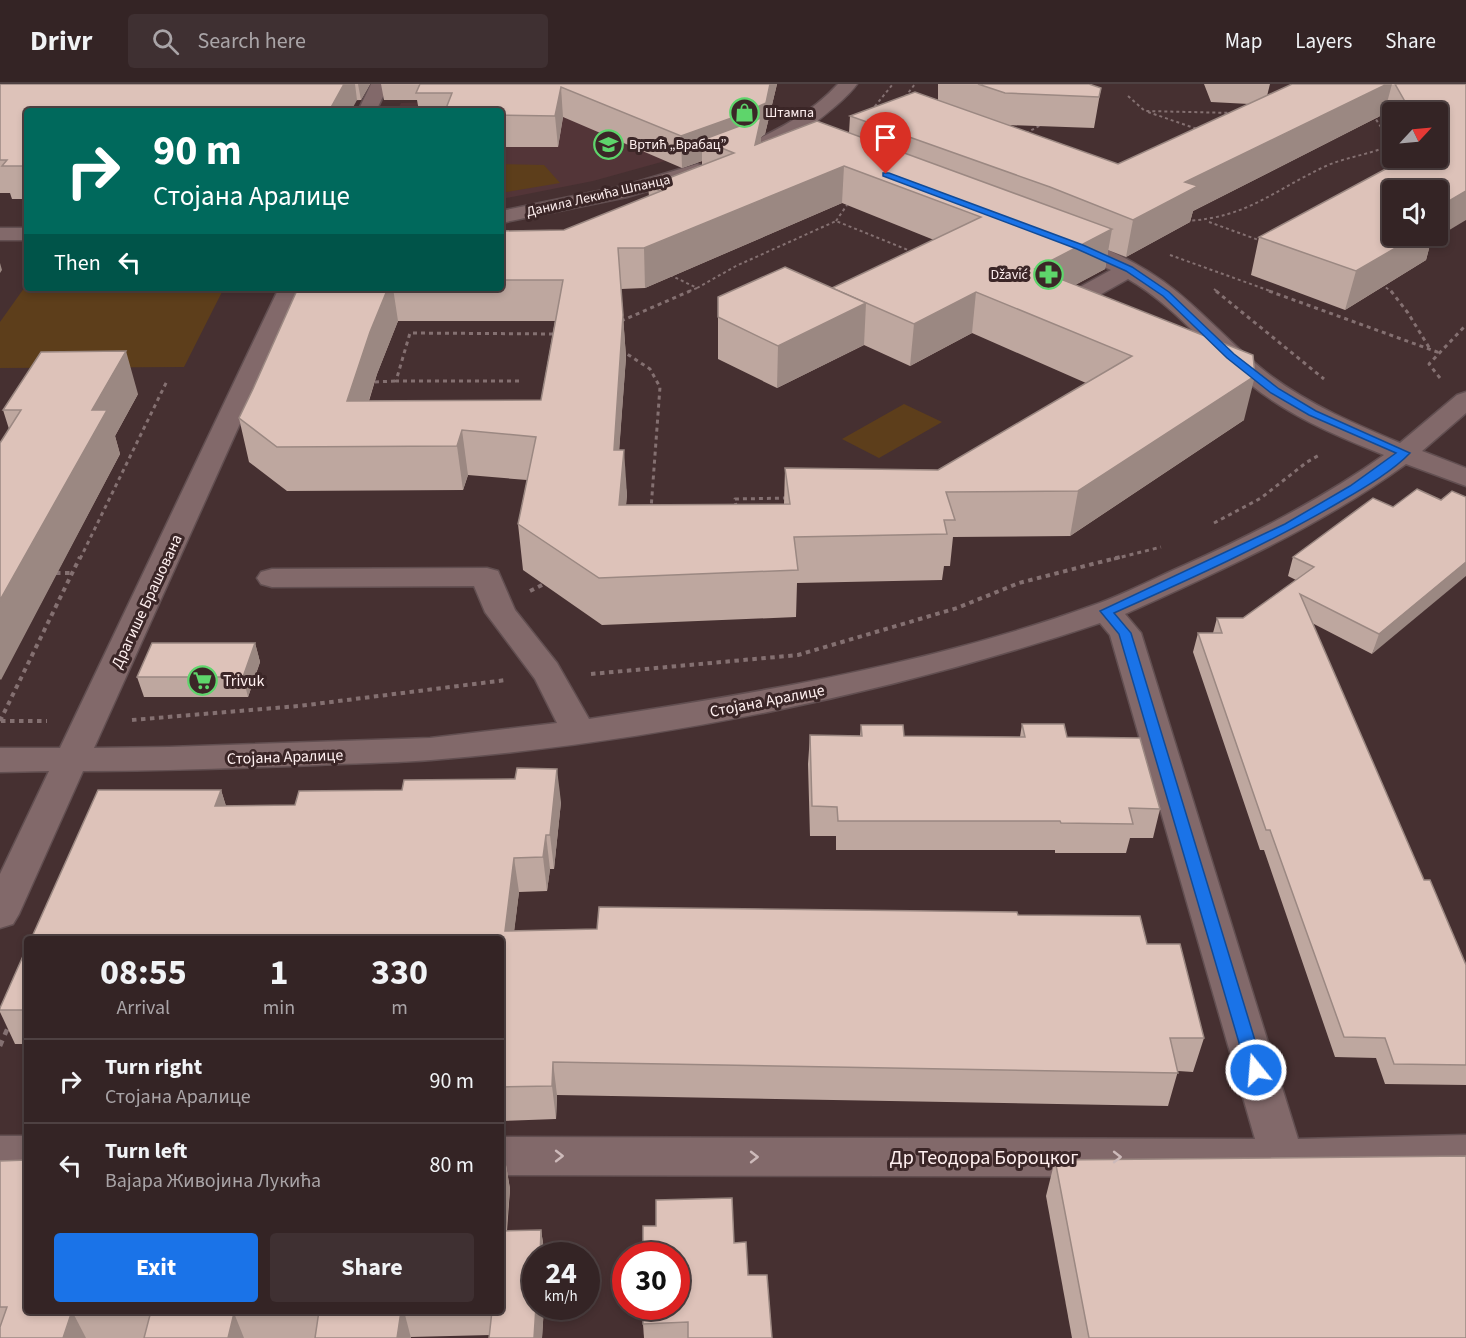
<!DOCTYPE html>
<meta charset="utf-8">
<style>
:root{--surface:#342425;--page:#3f3032;--text:#f1f3f6;--muted:#a9a4a7;--line:#4e4142;--accent:#1a73e8}
body{margin:0;font-family:"Source Sans 3",sans-serif;background:var(--page);color:var(--text);height:100vh;display:flex;flex-direction:column;font-size:22px;white-space:nowrap}
*{box-sizing:border-box;margin:0}
p{font-size:20px;color:var(--muted)}
.icon{flex:none;width:33px;height:33px;fill:none;stroke:currentColor;stroke-width:2;stroke-linecap:round;stroke-linejoin:round}
.map{position:relative;flex:1;overflow:hidden}
.panel{position:absolute;left:24px;top:852px;width:480px;height:378px;display:flex;flex-direction:column;background:var(--surface);border-radius:6px;box-shadow:0 3px 9px #0003,0 0 0 2px var(--line)}
.panel>*{flex:none}
.banner{position:absolute;left:24px;top:24px;width:480px;height:183px;border-radius:6px;box-shadow:0 3px 9px #0003,0 0 0 2px var(--line);background:#00695c;color:#fff;overflow:hidden}
.needle{width:39px;rotate:64deg}
.tools{position:absolute;left:1382px;top:18px;display:grid;gap:12px}
.tools a{display:grid;place-items:center;width:66px;height:66px;border-radius:6px;background:var(--surface);box-shadow:0 3px 9px #0003,0 0 0 2px var(--line);font-size:30px}
.speed{position:absolute;left:522px;top:1158px;display:flex;gap:12px;font-size:30px;font-weight:700;text-align:center}
.speed>*{display:grid;place-content:center;width:78px;height:78px;border-radius:50%;background:var(--surface);box-shadow:0 3px 9px #0003,0 0 0 2px var(--line);line-height:1}
.speed small{font-size:15px;font-weight:400}
.speed .limit{border:9px solid #d22;background:#fff;color:#111}
.pin{position:absolute;display:grid;place-items:center;width:51px;height:51px;color:#fff;margin:-62px -26px;border-radius:50% 50% 50% 0;rotate:-45deg;box-shadow:0 0 6px #0007}
.pin .icon{rotate:45deg}
.me{position:absolute;width:66px;margin:-33px;rotate:343deg;stroke-linejoin:round;filter:drop-shadow(0 0 4px #0008)}
.turn{display:flex;align-items:center;gap:21px;height:126px;padding:0 30px;font-size:27px}
.turn .icon{width:78px;height:78px;stroke-width:2.5}
.turn b{display:block;font-size:42px;line-height:51px}
.then{display:flex;align-items:center;height:57px;padding:0 30px;background:#0003;gap:12px;font-size:22px}
.eta{display:flex;justify-content:space-evenly;align-items:center;height:102px;text-align:center}
.eta b{font-size:36px;font-weight:700;line-height:42px}
.cta{display:flex;gap:12px;margin-top:auto;padding:12px 30px}
.cta a{flex:1;height:69px;border-radius:6px;background:var(--accent);color:#fff;font-size:24px;font-weight:700;line-height:69px;text-align:center}
.cta a+a{background:var(--page);color:var(--text)}
ul{padding:0;list-style:none}
li{display:flex;align-items:center;gap:18px;height:84px;padding:0 30px;border-top:2px solid var(--line)}
li div{flex:1}
li b{display:block;font-size:22px}
li em{font-style:normal}
header{display:flex;align-items:center;gap:36px;box-sizing:border-box;height:84px;padding:0 30px;background:var(--surface);border-bottom:2px solid var(--line)}
header strong{font-size:28px}
nav{display:flex;gap:33px;margin-inline-start:auto;font-size:21px}
.search{width:420px;height:54px;background:var(--page);display:flex;align-items:center;gap:15px;box-sizing:border-box;padding:0 21px;border-radius:6px;color:var(--muted);font-size:22px}
.map>svg:first-child{display:block}
.built{fill:#533538}
.green{fill:#5d3e1b}
.lines{fill:none;stroke-linecap:round;stroke-linejoin:round}
.minor-casing{stroke:#624f51;stroke-width:3}
.path-far3{stroke:#847071;stroke-width:2;stroke-dasharray:3 3;stroke-linecap:butt}
.path-far2{stroke:#847071;stroke-width:3;stroke-dasharray:4 4;stroke-linecap:butt}
.path-far1{stroke:#847071;stroke-width:4;stroke-dasharray:4.5 4.5;stroke-linecap:butt}
.path{stroke:#847071;stroke-width:4.5;stroke-dasharray:6 6;stroke-linecap:butt}
.minor{fill:#82696a;fill-rule:evenodd}
.wall{fill:#bea79f;fill-rule:evenodd}
.shaded-wall{fill:#9b8882}
.building{fill:#ddc2b9;stroke:#9b8882;stroke-width:1.5;fill-rule:evenodd}
.oneway{stroke:#cdbaba}
.route{fill:#1a73e8;stroke:#114b97;stroke-width:1.5}
.labels{text-anchor:middle;stroke-width:6;stroke-linejoin:round;paint-order:stroke}
.far-poi-label{font-size:14px;fill:#fff0f0;stroke:#3b2627;text-anchor:start}
.far-street-label{font-size:14px;fill:#fff0f0;stroke:#3b2627}
.street-label{font-size:16px;fill:#fff0f0;stroke:#3b2627}
.poi-label{font-size:16px;fill:#fff0f0;stroke:#3b2627;text-anchor:start}
.near-street-label{font-size:20px;fill:#fff0f0;stroke:#3b2627}
</style>
<header>
<strong>Drivr</strong>
<div class="search"><svg class="icon" aria-label="search" viewBox="0 0 24 24"><circle cx="10" cy="10" r="6"/><path d="M15 15l6 6"/></svg>Search here</div>
<nav><a>Map</a><a>Layers</a><a>Share</a></nav>
</header>
<div class="map">
<svg width="1466" height="1254" viewBox="0 0 1466 1254">
<rect width="100%" height="100%" fill="#463031"/>
<path class="built" d="M545 6 683 72 593 97 501 115V27H397L401 19 435 18Z"/>
<g class="green">
<path d="M501 80 544 81 560 99 501 109Z"/>
<path d="M27 200V204H224L184 283 0 284V238Z"/>
<path d="M904 320 942 338 879 374 842 355Z"/>
</g>
<g class="lines">
<defs>
<g id="minor">
<path d="M371 0H389L376 27H358Z"/>
<path d="M838 0H857C841 23 767 79 739 72L736 68 739 64C775 47 811 30 838 0Z"/>
<path d="M697 80 704 82 707 86 704 90 627 113 501 139V127L623 102Z"/>
<rect x="0" y="144" width="27" height="12"/>
<path d="M1067 152C1111 163 1156 188 1190 219 1217 243 1242 270 1271 292 1310 321 1355 340 1400 359L1457 311 1466 308V329L1422 367 1466 384V402L1406 380C1319 443 1222 486 1125 530L1141 549 1298 1055 1466 1051V1089L1282 1093 501 1091V1053L1255 1055 1110 551 1100 539C886 611 655 658 431 676 393 679 355 679 317 681 239 684 161 687 83 687L19 830 13 840 0 844V790L49 687 0 688V664H60L279 204H301L94 664 169 663 430 654 557 639 535 595 485 528 474 502 272 503 261 500 257 494 261 488 272 485 487 484 498 487 515 526 557 579 589 635C759 609 931 580 1094 521 1125 510 1155 494 1185 481 1254 450 1322 415 1384 371 1337 352 1289 332 1250 300 1208 266 1175 222 1128 195L1073 226 1070 232C1060 234 1051 234 1045 225L1049 220 1111 186 1059 163 1056 158 1059 153Z"/>
<rect x="0" y="1052" width="27" height="38"/>
</g>
</defs>
<use href="#minor" class="minor-casing"/>
<g class="path-far3">
<path d="M1128 12 1145 27 1233 29"/>
<path d="M905 13 915 0"/>
<path d="M871 27 893 0"/>
<path d="M1148 28 1200 46"/>
<path d="M1026 49 1043 40"/>
<path d="M1394 74 1398 83"/>
<path d="M836 137 847 121"/>
<path d="M1186 137C1247 134 1274 106 1326 82 1346 73 1368 71 1388 62L1391 58 1375 34 1378 32"/>
<path d="M1209 138 1264 158"/>
<path d="M1170 171 1273 208"/>
<path d="M670 191 697 204 687 208"/>
<path d="M1381 200 1392 208"/>
<path d="M697 204 736 182 836 137 913 168"/>
<path d="M1214 205 1218 208"/>
</g>
<g class="path-far2">
<path d="M1216 207 1324 295"/>
<path d="M1269 207 1440 269"/>
<path d="M1391 207 1408 229 1430 265"/>
<path d="M621 237 690 207"/>
<path d="M621 266 650 285 660 303 651 425"/>
<path d="M1440 294 1429 280 1466 241"/>
<path d="M519 297H396L410 249 557 250"/>
<path d="M375 298 396 297"/>
<path d="M736 423 735 415 789 414"/>
<path d="M1214 439 1261 414 1307 378 1321 370"/>
<path d="M80 475 167 297"/>
<path d="M1114 475 1161 463"/>
</g>
<g class="path-far1">
<path d="M56 489H72"/>
<path d="M530 507 548 498"/>
<path d="M591 590 798 571 957 524 1019 499 1120 473"/>
<path d="M132 636 299 622 506 596"/>
<path d="M0 637 80 473"/>
<path d="M1 637H47"/>
</g>
<path class="path" d="M0 962 9 941"/>
<use href="#minor" class="minor"/>
</g>
<g class="wall">
<path d="M0 0H370L361 16 27 27V115H12L10 109H0Z"/>
<path d="M381 0H777L765 50 761 53V59L849 49 850 32 938 17V0H1089L1101 4 1094 44 1007 41 1118 80 1249 20 1211 18 1204 0H1270L1267 12 1292 0H1466L1431 157 1426 176 1345 226 1251 191 1259 153 1437 74V28H1392V45L1384 30 1193 127 1190 138 1126 173 1108 166 1105 185 1075 201 1244 336 1070 452 953 453 950 482H944L942 496 797 499 796 533 602 541 523 486 518 440 527 396 468 391 463 406 287 407 249 378 239 334 253 305 298 204H501V147L564 146 649 112 648 102 702 81V77L682 84 563 33 558 63H501V27H419L417 16H384ZM842 119 934 156 832 204 718 213V275L777 304 864 261 910 282 972 249 1086 299 938 386 785 384 784 420 626 421 627 410 619 366 626 273 621 205 645 204ZM398 237H555L541 316 369 317 377 290Z"/>
<path d="M138 310 115 352 120 370 0 596V359L9 345 3 326Z"/>
<path d="M1441 416 1372 570 1312 539 1424 796 1466 881V1001L1385 1000 1376 974 1335 973 1264 766H1260L1193 568 1198 549H1213L1217 534H1243L1296 496 1288 492 1293 473 1393 423Z"/>
<path d="M255 559 260 578 248 613H144L137 593Z"/>
<path d="M1022 640 1067 653 1160 725 1153 754H1130L1126 769H1055V766H836V752H810L808 680 810 651 860 652 861 641 904 652 1020 653Z"/>
<path d="M98 706H221L226 722 561 718 554 785H550L547 807 519 808 514 847 597 845 1018 831 1147 860 1204 954 1193 988 1178 987 1168 1022 557 1011 556 1035 501 1037V855Z"/>
<path d="M27 863V960H15L0 928V924Z"/>
<path d="M501 1069H504L510 1105 507 1147 541 1146 545 1172H536V1222H544L542 1254H489L490 1251 411 1253V1254H0V1077L27 1076V1227H501Z"/>
<path d="M1055 1076 1466 1254H1072L1046 1112Z"/>
<path d="M734 1159 748 1191 772 1254H644L643 1240Z"/>
</g>
<g class="shaded-wall">
<path d="M344 0H355L357 16 351 27H329Z"/>
<path d="M358 0H370L361 16Z"/>
<path d="M770 0H777L765 50 761 53V71L755 61 702 56V77L682 84 681 52Z"/>
<path d="M1387 0H1392L1384 30 1193 127 1190 138 1126 173 1133 136 1185 98Z"/>
<path d="M561 3 563 33 558 63 555 32Z"/>
<path d="M844 82 842 119 645 204 644 164Z"/>
<path d="M1466 107V136L1431 157 1426 176 1345 226 1356 187 1415 152H1437V124Z"/>
<path d="M1112 145 1105 185 1029 226 1035 185Z"/>
<path d="M0 179 2 186 0 189Z"/>
<path d="M388 204H393L398 237 377 290 355 360 347 317 370 248Z"/>
<path d="M976 208 972 249 910 282 914 240Z"/>
<path d="M866 219 864 261 777 304 778 262Z"/>
<path d="M623 231 626 273 616 410 614 366Z"/>
<path d="M126 267 138 310 115 352 120 370 1 596 0 594V516L92 326Z"/>
<path d="M1255 292 1244 336 1070 452 1078 407Z"/>
<path d="M462 346 468 391 463 406 457 362Z"/>
<path d="M624 366 627 410 622 466 619 421Z"/>
<path d="M1466 478V492L1372 570 1379 550Z"/>
<path d="M255 559 260 578 248 613 243 593Z"/>
<path d="M557 685 561 718 554 785 550 751Z"/>
<path d="M221 706 231 739 215 722Z"/>
<path d="M546 751 550 785 547 807 543 773Z"/>
<path d="M514 774 519 808 510 881 505 847Z"/>
<path d="M553 978 557 1011 556 1035 552 1002Z"/>
<path d="M504 1069 510 1105 503 1182 501 1170V1102Z"/>
<path d="M541 1146 545 1172H540Z"/>
<path d="M536 1222H544L542 1254H534Z"/>
<path d="M72 1227 86 1254H63Z"/>
<path d="M401 1227H404L411 1254H397Z"/>
<path d="M234 1229 244 1254H228Z"/>
</g>
<g class="building">
<path d="M0 0H344L329 27H27V82H2L7 76H0Z"/>
<path d="M420 0H770L766 19 740 31 681 52 561 3 555 32 501 31V27H445L452 9H416Z"/>
<path d="M978 0H1089L1101 4 1099 13 1005 9Z"/>
<path d="M1292 0H1387L1185 98 1198 102 1133 136 1050 103 850 32 915 8 1118 80Z"/>
<path d="M1395 0H1466V107L1437 124V106H1392V152H1416L1356 187 1259 153 1406 74H1437V28H1411Z"/>
<path d="M761 34 755 61 817 37 1112 145 1035 185 1253 271 1255 292 1078 407 946 408 955 436H944L947 450 794 453 798 486 599 494 518 440 536 353 462 346 457 362 277 363 239 334 253 305 298 204H388L370 248 347 317 541 316 563 196H501V147L564 146 661 107 648 102 734 69 702 56ZM844 82 981 133 832 204 914 240 976 208 1132 272 938 386 785 384 790 420 619 421 624 366H614L623 231 618 164H644Z"/>
<path d="M785 183 866 219 778 262 718 233V213Z"/>
<path d="M126 267 92 326H107L0 516V359L21 326H3L41 268Z"/>
<path d="M1417 405 1441 416 1452 407 1466 413V478L1379 550 1300 510 1424 796H1430L1466 881V981L1394 980 1385 954 1344 953 1270 746H1266L1198 549H1222L1217 534H1243L1314 483 1293 473 1373 414 1393 423Z"/>
<path d="M152 559H255L243 593H137Z"/>
<path d="M1022 640H1064L1067 653 1140 654 1160 725 1129 724 1133 740 1061 739 1060 737H838L837 723 812 722 810 651 862 652 861 641H903L904 652 1025 653Z"/>
<path d="M517 684 557 685 550 751H546L543 773 514 774 505 847 597 845 599 823 1017 828 1018 831 1140 832 1147 860H1180L1204 954H1170L1178 989 553 978 552 1002 501 1003V855H31L98 706H221L215 722 295 721 299 707 402 706 404 696 515 695Z"/>
<path d="M27 863V926H0V924Z"/>
<path d="M501 1069H504L501 1102Z"/>
<path d="M1466 1072V1254H1089L1055 1076Z"/>
<path d="M27 1076V1227H92H72L63 1254H0V1243L7 1223H0V1077Z"/>
<path d="M732 1114 734 1159 746 1158 748 1191H767L772 1254H688V1238L643 1240V1222H676V1172H643V1142H656V1116Z"/>
<path d="M541 1146 540 1172H536V1222L534 1254H489L492 1227H501V1147Z"/>
<path d="M151 1227H296L234 1229 228 1254H144Z"/>
<path d="M319 1227H401L397 1254H315Z"/>
</g>
<defs><path id="oneway-chevron" d="M-2-3.5L2.5 0L-2 3.5" fill="none" stroke-width="1.6" stroke-linecap="round" stroke-linejoin="round" transform="scale(1.5)"/></defs>
<g class="oneway">
<use href="#oneway-chevron" transform="translate(559 1072)"/>
<use href="#oneway-chevron" transform="translate(754 1073)"/>
<use href="#oneway-chevron" transform="translate(1117 1073)"/>
</g>
<path class="route" d="M883 89H889L1083 161 1132 183 1169 208 1234 270 1279 305 1316 327 1410 369C1392 388 1360 406 1338 419 1266 461 1190 495 1114 529L1131 549 1264 986 1262 991 1256 993 1249 991 1247 986 1119 550 1100 527 1285 440 1350 402 1396 369 1309 331 1271 309 1227 274 1163 212 1126 187 1077 165 883 92Z"/>
<defs>
<symbol id="shop-ring" viewBox="-11 -11 22 22"><circle r="9.5" fill="#3b2627" stroke="#5ed56b" stroke-width="1.5"/><path d="M-5-2.5h2.3a2.7 3.5 0 0 1 5.4 0H5L5.5 6h-11ZM-1.5-2.5h3a1.5 2.3 0 0 0-3 0Z" fill="#5ed56b"/></symbol>
<symbol id="school-ring" viewBox="-11 -11 22 22"><circle r="9.5" fill="#3b2627" stroke="#5ed56b" stroke-width="1.5"/><path d="M0-5L7-2L0 1L-7-2ZM-4 1L0 2.5L4 1V4Q0 6-4 4Z" fill="#5ed56b"/></symbol>
<symbol id="pharmacy-ring" viewBox="-11 -11 22 22"><circle r="9.5" fill="#3b2627" stroke="#5ed56b" stroke-width="1.5"/><path d="M-2-6h4v4h4v4h-4v4h-4v-4h-4v-4h4Z" fill="#5ed56b"/></symbol>
<symbol id="supermarket-ring" viewBox="-11 -11 22 22"><circle r="9.5" fill="#3b2627" stroke="#5ed56b" stroke-width="1.5"/><path d="M-6-5.5h2.5l.6 2H6L4.5 2H-2.5L-4.4-4H-6ZM-1.5 3.2a1.3 1.3 0 1 0 .1 0ZM3 3.2a1.3 1.3 0 1 0 .1 0Z" fill="#5ed56b"/></symbol>
</defs>
<g fill-rule="evenodd">
<use href="#shop-ring" x="728" y="12" width="33" height="33"/>
<use href="#school-ring" x="592" y="44" width="33" height="33"/>
<use href="#pharmacy-ring" x="1032" y="174" width="33" height="33"/>
<use href="#supermarket-ring" x="186" y="580" width="33" height="33"/>
</g>
<g class="labels">
<g class="far-poi-label">
<text x="765" y="33">Штампа</text>
<text x="629" y="65">Вртић „Врабац”</text>
<text x="1028" y="195" text-anchor="end">Džavić</text>
</g>
<g class="far-street-label">
<text transform="translate(598 111) rotate(-13)" y="5">Данила Лекића Шпанца</text>
</g>
<g class="street-label">
<text transform="translate(146 517) rotate(-65)" y="6">Драгише Брашована</text>
<text transform="translate(767 616) rotate(-11)" y="6">Стојана Аралице</text>
<text transform="translate(285 672) rotate(-2)" y="6">Стојана Аралице</text>
</g>
<g class="poi-label">
<text x="223" y="602">Trivuk</text>
</g>
<g class="near-street-label">
<text x="984" y="1080">Др Теодора Бороцког</text>
</g>
</g>
</svg>
<div class="tools">
<a><svg class="needle" viewBox="-14 -14 28 28"><path d="M0-13l5 13h-10z" fill="#e53935"/><path d="M0 13l5-13h-10z" fill="#a9a4a7"/></svg></a>
<a><svg class="icon" aria-label="sound" viewBox="0 0 24 24"><path d="M4 9h4l5-4v14l-5-4H4zM17 9q2 3 0 6"/></svg></a>
</div>
<div class="speed"><div>24<small>km/h</small></div><div class="limit">30</div></div>
<div class="pin" style="left:886px;top:90px;background:#d93025"><svg class="icon" aria-label="arrive" viewBox="0 0 24 24"><path d="M6 21V4h12l-3 4 3 4H6"/></svg></div>
<svg class="me" style="left:1256px;top:986px" viewBox="-20 -20 40 40"><circle r="17" fill="#1a73e8" stroke="#fff" stroke-width="3"/><path d="M0-11L8 9 0 5-8 9z" fill="#fff"/></svg>
<div class="banner">
<div class="turn"><svg class="icon" aria-label="right" viewBox="0 0 24 24"><path d="M7 20v-9h11M14 6l5 5-5 5"/></svg><div><b>90 m</b>Стојана Аралице</div></div>
<div class="then">Then<svg class="icon" aria-label="left" viewBox="0 0 24 24"><path d="M17 20v-9H6M10 6l-5 5 5 5"/></svg></div>
</div>
<section class="panel">
<div class="eta">
<div><b>08:55</b><p>Arrival</p></div>
<div><b>1</b><p>min</p></div>
<div><b>330</b><p>m</p></div>
</div>
<ul>
<li><svg class="icon" aria-label="right" viewBox="0 0 24 24"><path d="M7 20v-9h11M14 6l5 5-5 5"/></svg><div><b>Turn right</b><p>Стојана Аралице</p></div><em>90 m</em></li>
<li><svg class="icon" aria-label="left" viewBox="0 0 24 24"><path d="M17 20v-9H6M10 6l-5 5 5 5"/></svg><div><b>Turn left</b><p>Вајара Живојина Лукића</p></div><em>80 m</em></li>
</ul>
<div class="cta"><a>Exit</a><a>Share</a></div>
</section>
</div>
